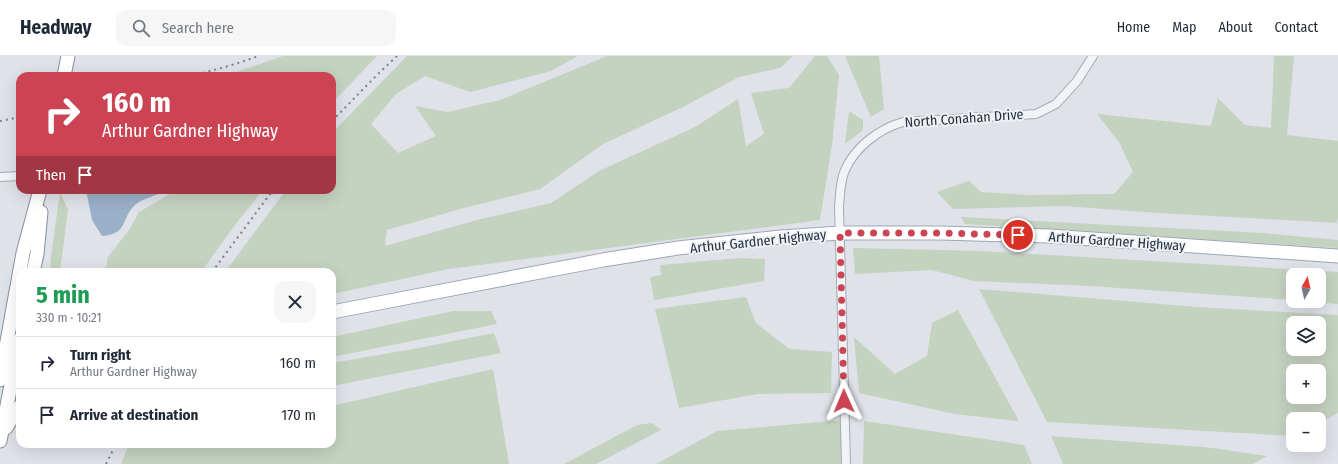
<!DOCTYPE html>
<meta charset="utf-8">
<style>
:root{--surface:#fff;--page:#f6f6f7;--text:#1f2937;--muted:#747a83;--line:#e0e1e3}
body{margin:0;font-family:"Fira Sans Condensed",sans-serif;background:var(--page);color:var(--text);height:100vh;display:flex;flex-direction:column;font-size:15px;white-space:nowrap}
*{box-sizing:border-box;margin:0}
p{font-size:13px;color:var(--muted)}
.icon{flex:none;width:22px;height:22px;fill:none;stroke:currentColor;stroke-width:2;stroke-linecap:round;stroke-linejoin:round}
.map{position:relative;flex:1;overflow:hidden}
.panel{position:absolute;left:16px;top:212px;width:320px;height:180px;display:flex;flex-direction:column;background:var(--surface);border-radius:12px;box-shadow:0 4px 16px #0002}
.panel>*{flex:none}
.top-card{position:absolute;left:16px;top:16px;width:320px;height:122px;border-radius:12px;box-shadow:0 4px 16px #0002;background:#cc4454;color:#fff;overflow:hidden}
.needle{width:26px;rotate:8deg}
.fabs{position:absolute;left:1286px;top:212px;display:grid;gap:8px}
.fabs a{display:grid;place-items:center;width:40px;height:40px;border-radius:8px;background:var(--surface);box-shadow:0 4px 16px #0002;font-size:20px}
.pin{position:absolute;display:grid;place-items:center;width:34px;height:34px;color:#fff;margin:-17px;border:2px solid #fff;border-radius:50%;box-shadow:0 1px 4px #0007}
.me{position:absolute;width:44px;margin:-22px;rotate:359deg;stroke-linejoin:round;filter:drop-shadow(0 0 3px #0008)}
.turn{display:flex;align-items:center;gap:14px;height:84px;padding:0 20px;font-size:18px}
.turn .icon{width:52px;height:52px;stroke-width:2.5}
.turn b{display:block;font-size:28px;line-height:34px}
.then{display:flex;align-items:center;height:38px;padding:0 20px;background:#0003;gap:8px;font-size:15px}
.round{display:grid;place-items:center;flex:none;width:42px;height:42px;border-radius:12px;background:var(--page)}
.overview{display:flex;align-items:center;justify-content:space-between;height:68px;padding:0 20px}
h1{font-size:24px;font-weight:700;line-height:30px;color:#1e9e55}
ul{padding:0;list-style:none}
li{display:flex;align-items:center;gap:12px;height:52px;padding:0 20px;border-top:1px solid var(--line)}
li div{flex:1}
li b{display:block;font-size:15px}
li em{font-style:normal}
header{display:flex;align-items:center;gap:24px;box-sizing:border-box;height:56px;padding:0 20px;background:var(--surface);border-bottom:1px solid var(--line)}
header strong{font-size:19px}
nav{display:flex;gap:22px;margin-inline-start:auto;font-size:14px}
.search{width:280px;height:36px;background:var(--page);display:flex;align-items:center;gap:10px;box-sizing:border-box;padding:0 14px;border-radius:12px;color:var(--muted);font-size:15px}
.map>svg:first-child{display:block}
.green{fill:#c4d2c0;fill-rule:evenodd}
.water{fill:#9aafc8}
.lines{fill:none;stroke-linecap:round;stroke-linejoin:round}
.minor-casing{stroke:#a4a9b2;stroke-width:10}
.primary-casing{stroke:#9ea6b3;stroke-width:15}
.trunk-casing{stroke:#868f9e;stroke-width:15}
.minor{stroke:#f1f3f6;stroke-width:8}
.primary{stroke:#fff;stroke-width:13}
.trunk{stroke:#fff;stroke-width:13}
.rail{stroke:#788191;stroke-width:2;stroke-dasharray:2 4;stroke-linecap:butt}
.route{stroke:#cc4454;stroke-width:7;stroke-dasharray:0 12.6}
.labels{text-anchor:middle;stroke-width:4;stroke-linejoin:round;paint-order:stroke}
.street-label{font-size:14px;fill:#282f3f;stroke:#eef1f5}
</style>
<header>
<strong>Headway</strong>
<div class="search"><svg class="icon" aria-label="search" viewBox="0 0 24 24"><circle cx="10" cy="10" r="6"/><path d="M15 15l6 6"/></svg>Search here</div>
<nav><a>Home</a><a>Map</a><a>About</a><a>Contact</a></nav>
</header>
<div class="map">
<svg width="1338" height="408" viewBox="0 0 1338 408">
<rect width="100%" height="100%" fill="#dfe2e8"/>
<g class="green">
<path d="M283 0H377L332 47V20H225Z"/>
<path d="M407 0H578L551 15 470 36 425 20 396 38 371 68 398 97 436 80 415 50 448 56 500 44 607 0H793L780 12 739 21 683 51 603 88 540 133 464 152 387 174 385 190 477 164 551 147 599 115 695 71 738 43 746 90 764 78 751 37 789 32 815 0H827L839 19 832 89 820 164 449 213 332 238V216H225L286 134H332V77Z"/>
<path d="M845 0H879L884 53 871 61Z"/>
<path d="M1274 0H1294L1287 79 1338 85V161L1337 167 1158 157 1064 150 953 153 937 136 969 125 981 136 1028 139 1114 138 1133 116 1119 86 1097 58 1211 70 1218 42 1245 69 1271 72Z"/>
<path d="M849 55 863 64V74L845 88Z"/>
<path d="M177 134H263L235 169 201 216H105L108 201 129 174 139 156Z"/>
<path d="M60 136 68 153 60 216H50L51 200Z"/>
<path d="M961 161 1263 177 1338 184V192L965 168Z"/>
<path d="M853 192 981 195 1338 216V248L1302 245H1319V219H1293V244L1090 230 974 225 932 214 855 218Z"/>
<path d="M739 202 765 203 764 225 654 244 650 221 661 219 660 209Z"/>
<path d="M979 233 1197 251 1338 259V357L1319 368V363H1293V380L1047 366ZM1293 267H1319V293H1293ZM1293 315H1319V341H1293Z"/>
<path d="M746 241 756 267 789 293 832 296 831 337 758 338 679 352 655 253Z"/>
<path d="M958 254 1019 365 955 358 859 337 854 281 895 318 927 300 932 267Z"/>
<path d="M453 255H491L497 268 332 301V281Z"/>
<path d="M494 277 501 297 332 330V307L419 292Z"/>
<path d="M493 313 509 408H121L129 388H332V350Z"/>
<path d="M843 364 842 408H656L717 375Z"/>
<path d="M864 365 1024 389 1032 408H863Z"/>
<path d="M652 367 661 374 596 408H564L637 369Z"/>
<path d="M1051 380 1205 391 1267 400 1253 408H1063Z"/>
</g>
<path class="water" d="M86 134H166C157 140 143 142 135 149 120 163 129 178 102 180L92 164Z"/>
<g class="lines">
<defs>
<g id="minor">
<path d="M0 121 20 120"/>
<path d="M846 408 839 151C840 139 840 125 845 114 855 91 879 73 903 66L1036 58 1056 48 1077 25 1093 0"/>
</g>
<path id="primary" d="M332 256 603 204 678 192 781 181 840 177H940L1049 180 1338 200"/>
<g id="trunk">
<path d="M64 20 68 0"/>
<path d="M33 216 37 198 41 156"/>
<path d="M0 324 23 197 40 134"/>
<path d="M6 372 13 360 20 350"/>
<path d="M0 385 20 283"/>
</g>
</defs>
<use href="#minor" class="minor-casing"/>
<use href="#primary" class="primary-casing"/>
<use href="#trunk" class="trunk-casing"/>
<use href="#minor" class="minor"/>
<use href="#primary" class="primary"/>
<use href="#trunk" class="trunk"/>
<g class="rail">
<path d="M191 20 229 10 259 0"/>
<path d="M0 65 20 61"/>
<path d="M332 65 378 18 397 0"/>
<path d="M212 216 273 134"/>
<path d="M106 408 116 388"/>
</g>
</g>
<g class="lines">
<path class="route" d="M844 345 840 177H940L1018 179"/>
</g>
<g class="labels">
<g class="street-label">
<text transform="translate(964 62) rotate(-4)" y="5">North Conahan Drive</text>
<text transform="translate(758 185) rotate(-6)" y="5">Arthur Gardner Highway</text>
<text transform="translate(1117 185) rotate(4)" y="5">Arthur Gardner Highway</text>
</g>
</g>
</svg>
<div class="fabs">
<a><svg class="needle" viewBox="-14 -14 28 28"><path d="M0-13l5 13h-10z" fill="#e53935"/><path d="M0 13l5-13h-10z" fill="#747a83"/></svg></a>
<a><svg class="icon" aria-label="layers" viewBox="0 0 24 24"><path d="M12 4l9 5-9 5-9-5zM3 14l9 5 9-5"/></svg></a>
<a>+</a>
<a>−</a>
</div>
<div class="pin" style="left:1018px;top:179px;background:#d93025"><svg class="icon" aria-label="arrive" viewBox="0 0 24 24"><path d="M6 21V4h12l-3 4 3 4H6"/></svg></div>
<svg class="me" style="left:844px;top:345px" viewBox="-20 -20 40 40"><path d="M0-17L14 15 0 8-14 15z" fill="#cc4454" stroke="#fff" stroke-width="4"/></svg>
<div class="top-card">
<div class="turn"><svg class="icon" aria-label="right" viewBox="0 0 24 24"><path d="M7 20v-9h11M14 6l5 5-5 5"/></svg><div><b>160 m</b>Arthur Gardner Highway</div></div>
<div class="then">Then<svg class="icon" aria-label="arrive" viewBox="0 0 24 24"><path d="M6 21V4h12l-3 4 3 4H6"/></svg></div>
</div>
<section class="panel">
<div class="overview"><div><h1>5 min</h1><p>330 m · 10:21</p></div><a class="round"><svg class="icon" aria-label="close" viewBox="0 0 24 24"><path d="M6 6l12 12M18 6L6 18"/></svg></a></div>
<ul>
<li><svg class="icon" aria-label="right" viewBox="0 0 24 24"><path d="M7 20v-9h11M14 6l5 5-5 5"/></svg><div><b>Turn right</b><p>Arthur Gardner Highway</p></div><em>160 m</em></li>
<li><svg class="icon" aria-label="arrive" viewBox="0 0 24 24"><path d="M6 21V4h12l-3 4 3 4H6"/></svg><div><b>Arrive at destination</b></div><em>170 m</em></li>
</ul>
</section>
</div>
